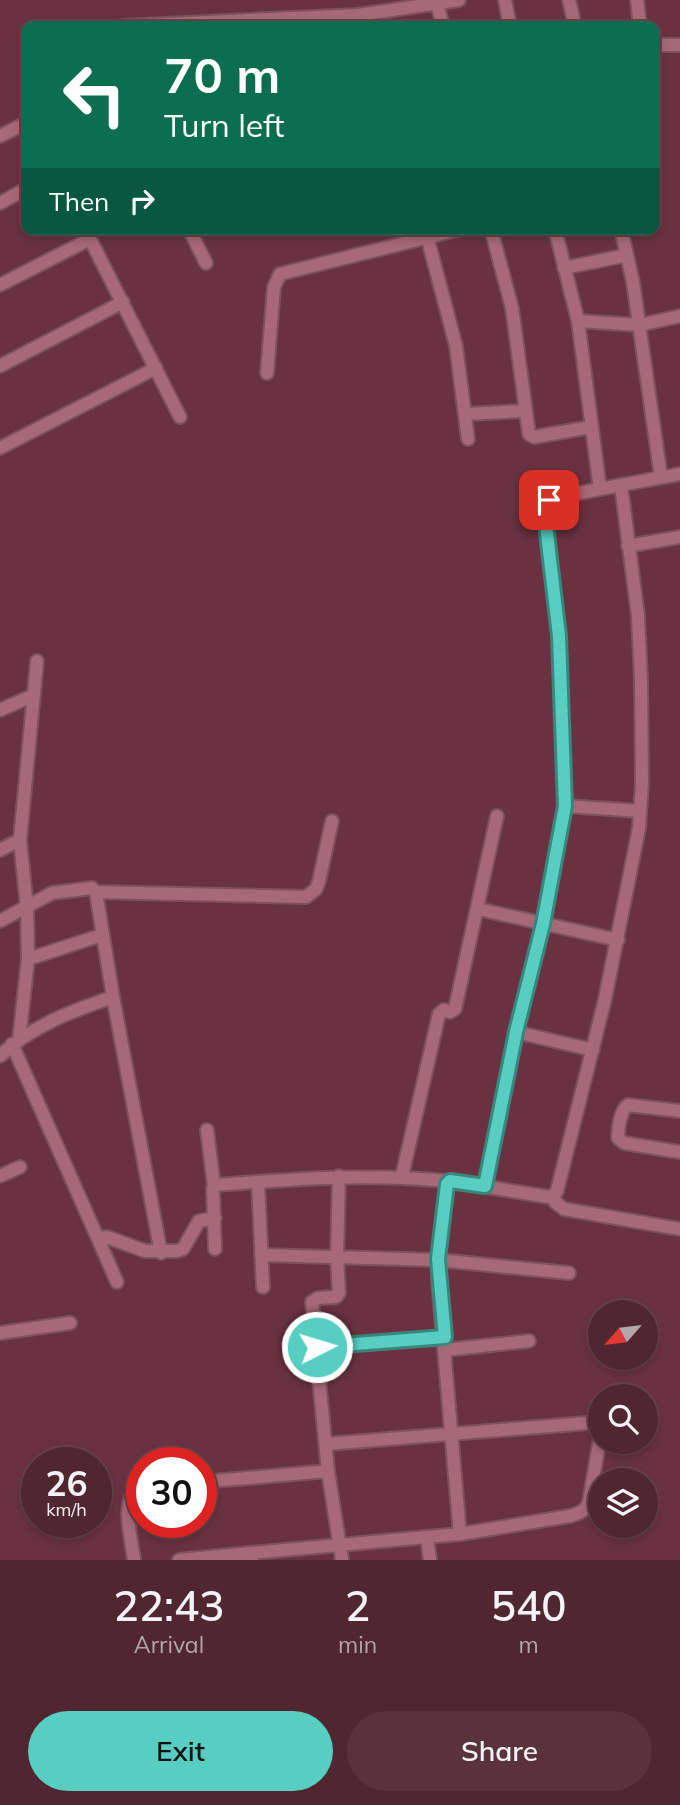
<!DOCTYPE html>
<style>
:root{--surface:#502630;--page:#5a323c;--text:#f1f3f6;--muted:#b4a5ab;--line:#67434c;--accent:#57cec1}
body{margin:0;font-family:Mulish,sans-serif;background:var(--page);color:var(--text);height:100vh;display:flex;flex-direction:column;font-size:26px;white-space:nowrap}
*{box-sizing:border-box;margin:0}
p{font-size:23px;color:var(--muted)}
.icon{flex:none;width:38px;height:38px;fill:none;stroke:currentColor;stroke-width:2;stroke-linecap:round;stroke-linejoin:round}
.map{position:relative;height:1560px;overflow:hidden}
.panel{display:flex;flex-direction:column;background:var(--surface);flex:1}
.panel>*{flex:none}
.guide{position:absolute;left:21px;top:21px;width:639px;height:214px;border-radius:14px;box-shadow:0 4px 10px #0003,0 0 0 2px var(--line);background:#0b6e4f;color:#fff;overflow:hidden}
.needle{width:46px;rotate:242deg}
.controls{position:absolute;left:588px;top:1300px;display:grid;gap:14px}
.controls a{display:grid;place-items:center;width:70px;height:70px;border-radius:50%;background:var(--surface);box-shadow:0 4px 10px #0003,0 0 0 2px var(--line);font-size:35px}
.speed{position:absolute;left:21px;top:1447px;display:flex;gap:14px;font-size:35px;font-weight:700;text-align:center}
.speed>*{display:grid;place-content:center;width:91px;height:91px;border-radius:50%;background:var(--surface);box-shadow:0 4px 10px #0003,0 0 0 2px var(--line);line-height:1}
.speed small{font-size:18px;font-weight:400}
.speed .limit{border:10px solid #d22;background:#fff;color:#111}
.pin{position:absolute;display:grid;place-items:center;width:60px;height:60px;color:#fff;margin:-30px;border-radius:14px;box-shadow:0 4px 10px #0006}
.me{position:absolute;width:77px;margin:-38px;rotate:85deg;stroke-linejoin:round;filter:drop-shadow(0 0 5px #0008)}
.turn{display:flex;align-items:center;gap:24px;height:147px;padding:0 28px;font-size:32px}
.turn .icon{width:91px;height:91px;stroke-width:2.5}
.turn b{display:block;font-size:49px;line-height:60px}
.then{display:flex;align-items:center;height:66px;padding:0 28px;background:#0003;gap:14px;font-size:26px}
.eta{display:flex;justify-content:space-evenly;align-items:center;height:119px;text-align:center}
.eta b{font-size:42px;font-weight:600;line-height:49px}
.button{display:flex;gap:14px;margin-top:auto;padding:14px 28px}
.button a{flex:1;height:80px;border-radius:42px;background:var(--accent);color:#111;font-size:28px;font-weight:600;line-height:80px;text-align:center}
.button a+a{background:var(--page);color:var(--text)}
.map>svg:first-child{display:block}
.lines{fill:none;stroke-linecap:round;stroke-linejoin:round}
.minor-casing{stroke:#7d515d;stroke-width:16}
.minor{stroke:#a76977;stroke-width:12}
.route-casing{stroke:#39867d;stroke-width:18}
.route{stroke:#57cec1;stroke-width:12}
</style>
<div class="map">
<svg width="680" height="1560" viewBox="0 0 680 1560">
<rect width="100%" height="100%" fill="#6a3240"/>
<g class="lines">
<defs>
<g id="minor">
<path d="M505 0 510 26"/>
<path d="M569 0 575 26"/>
<path d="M637 0 640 26"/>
<path d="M437 4 443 26"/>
<path d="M123 26 358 15 459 0"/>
<path d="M654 45H680"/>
<path d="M0 136 26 123"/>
<path d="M0 203 26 189"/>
<path d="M85 229 180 417"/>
<path d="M189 229 206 263"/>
<path d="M491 229 512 308 529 434 534 437 591 427"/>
<path d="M555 229 578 321 600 489"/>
<path d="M621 229 633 282 661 477"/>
<path d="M427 236 456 346 468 439"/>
<path d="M564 268 627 255"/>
<path d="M0 285 90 239"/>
<path d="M578 321 639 325 680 316"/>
<path d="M0 366 123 302"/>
<path d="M267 373 274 287 280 274 461 229"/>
<path d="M466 414 525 411"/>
<path d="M0 448 156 368"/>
<path d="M628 546 680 537"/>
<path d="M0 710 34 695"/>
<path d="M565 806 640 811"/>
<path d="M0 850 20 840"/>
<path d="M96 892 306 897 316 889 319 881 332 821"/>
<path d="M478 909 618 940"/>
<path d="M0 921 52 893 92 888 96 892 113 997 161 1253"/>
<path d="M28 959 102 935"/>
<path d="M516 1032 593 1050"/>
<path d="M19 1040 28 959 27 908 20 840 37 661"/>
<path d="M12 1044 117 1282"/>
<path d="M0 1056C31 1026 72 1011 113 997"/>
<path d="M680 1111 628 1105C620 1111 618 1128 618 1138L624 1143 680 1152"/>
<path d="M207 1130 214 1186"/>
<path d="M0 1176 20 1167"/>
<path d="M402 1176 439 1014 444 1010 450 1012 455 1009 497 816"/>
<path d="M258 1182 263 1287"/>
<path d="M485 1186 516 1032 543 924 565 806 559 636 544 508 545 504 554 498 621 485"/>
<path d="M554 1195 555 1202 564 1209 680 1229"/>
<path d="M98 1238 107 1237 145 1251H177L183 1249 199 1221 215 1218"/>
<path d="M215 1249 213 1188 216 1185C294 1179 370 1173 448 1181"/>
<path d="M261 1255 438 1260 569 1273"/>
<path d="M0 1333 70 1323"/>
<path d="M317 1347 312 1302 318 1298 336 1297 339 1293 337 1257 339 1176"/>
<path d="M445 1350 529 1341"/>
<path d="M326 1444 600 1422"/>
<path d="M201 1482 328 1471"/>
<path d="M460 1534 570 1516C580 1513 586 1511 589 1502L600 1438"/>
<path d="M427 1538 430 1560"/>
<path d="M251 1553 460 1534 438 1280V1260L447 1183 450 1181 549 1197 554 1195 557 1191 605 999 639 828 642 783 641 681 638 616 621 485 680 474"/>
<path d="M134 1560C132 1540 118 1495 142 1487"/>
<path d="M179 1560 251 1553 252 1560"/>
<path d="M342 1560 328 1471 316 1349 320 1346 445 1337"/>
</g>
</defs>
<use href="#minor" class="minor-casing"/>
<use href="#minor" class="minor"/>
</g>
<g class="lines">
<defs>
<path id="route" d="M317 1347 445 1337 438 1259 447 1184 450 1181 485 1186 516 1032 543 924 565 806 559 636 544 508 549 500"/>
</defs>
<use href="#route" class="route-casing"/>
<use href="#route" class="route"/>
</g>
</svg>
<div class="controls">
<a><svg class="needle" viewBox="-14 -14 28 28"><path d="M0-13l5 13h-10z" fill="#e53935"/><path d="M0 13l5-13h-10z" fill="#b4a5ab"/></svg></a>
<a><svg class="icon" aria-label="search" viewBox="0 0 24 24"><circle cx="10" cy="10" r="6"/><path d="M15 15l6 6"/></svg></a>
<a><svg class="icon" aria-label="layers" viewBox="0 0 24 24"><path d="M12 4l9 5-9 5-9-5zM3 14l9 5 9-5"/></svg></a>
</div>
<div class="speed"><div>26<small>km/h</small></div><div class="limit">30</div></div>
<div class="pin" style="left:549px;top:500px;background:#d93025"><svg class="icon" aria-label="arrive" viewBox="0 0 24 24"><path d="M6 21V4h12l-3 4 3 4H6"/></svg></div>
<svg class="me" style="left:317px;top:1347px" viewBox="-20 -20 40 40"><circle r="17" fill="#57cec1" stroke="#fff" stroke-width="3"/><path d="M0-11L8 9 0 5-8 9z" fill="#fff"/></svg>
<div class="guide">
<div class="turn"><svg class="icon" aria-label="left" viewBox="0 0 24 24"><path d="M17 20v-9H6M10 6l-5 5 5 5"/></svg><div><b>70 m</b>Turn left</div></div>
<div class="then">Then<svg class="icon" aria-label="right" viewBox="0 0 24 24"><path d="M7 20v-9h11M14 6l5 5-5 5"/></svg></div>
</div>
</div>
<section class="panel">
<div class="eta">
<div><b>22:43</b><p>Arrival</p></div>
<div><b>2</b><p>min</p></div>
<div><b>540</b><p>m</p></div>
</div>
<div class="button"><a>Exit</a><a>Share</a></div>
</section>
